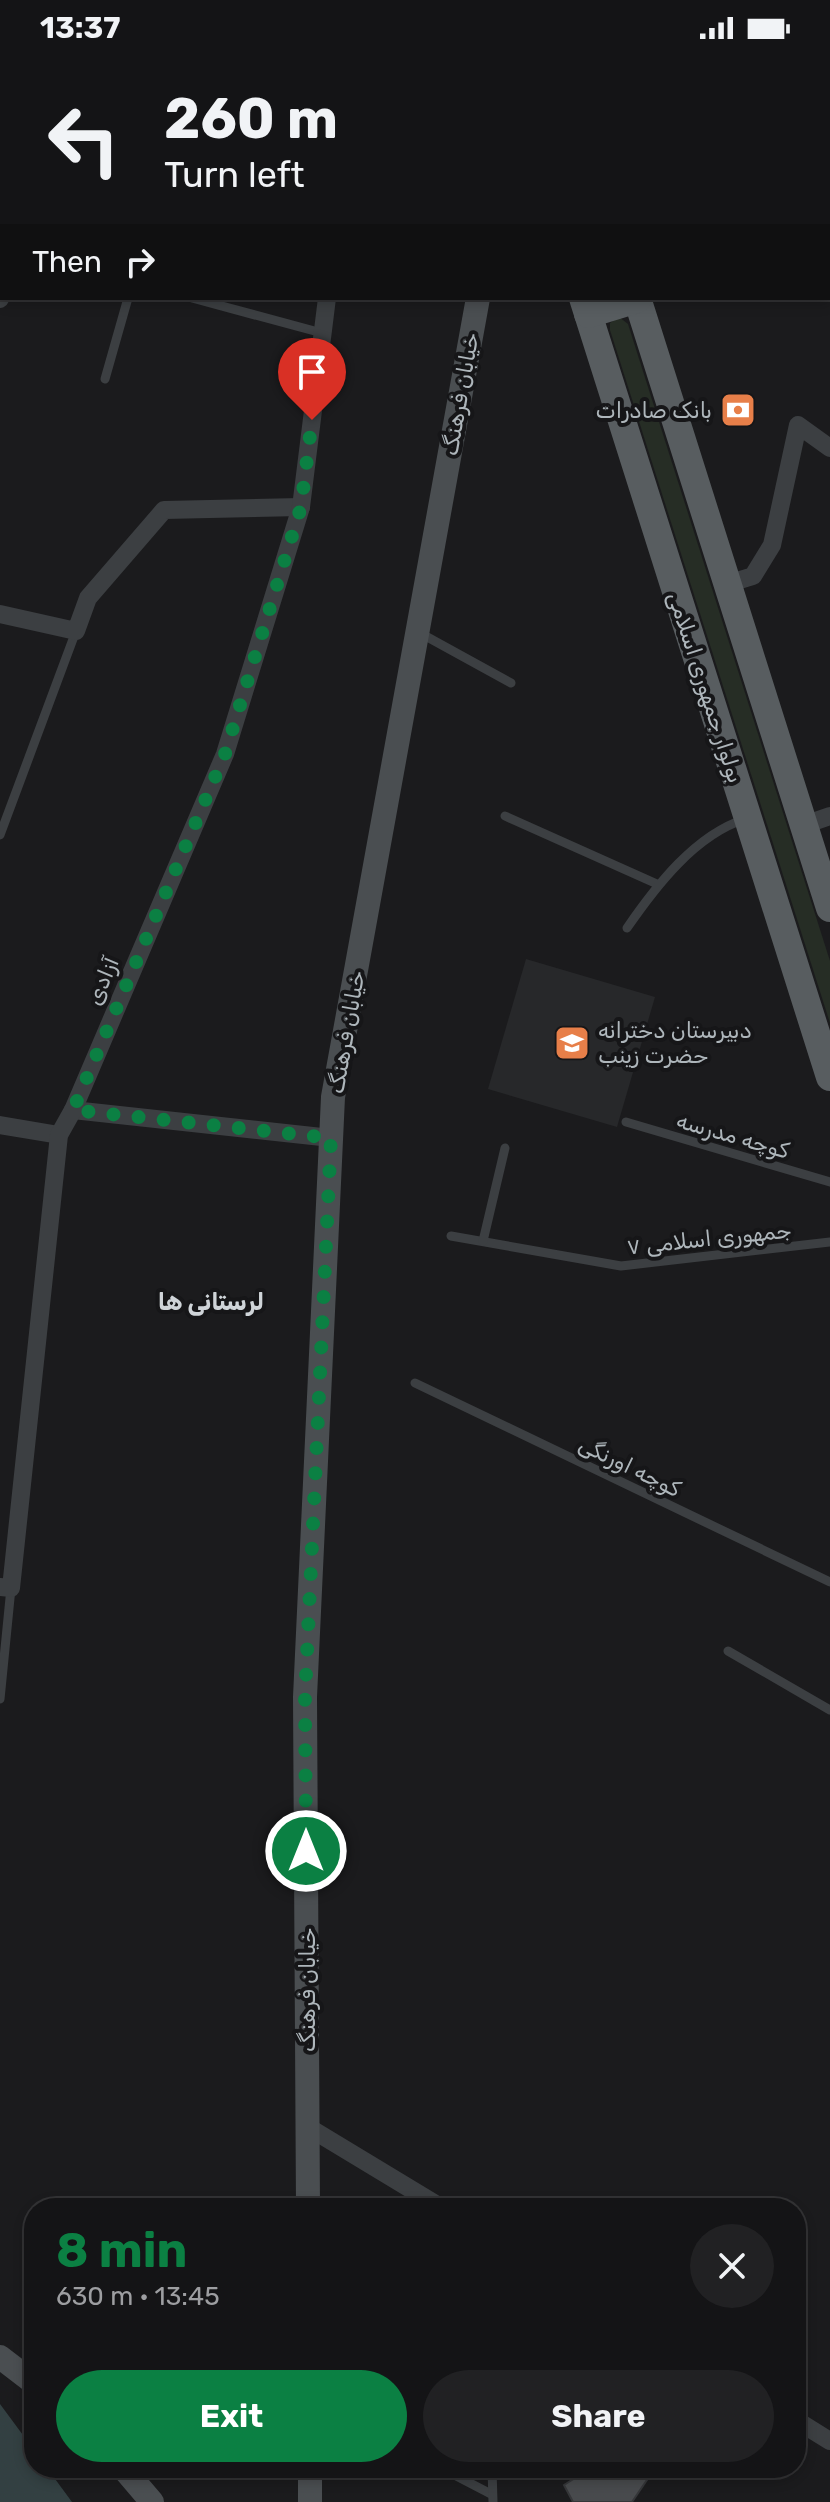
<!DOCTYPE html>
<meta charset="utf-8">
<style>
:root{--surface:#141416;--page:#212123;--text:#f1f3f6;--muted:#9d9ea1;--line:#333335;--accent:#0b8043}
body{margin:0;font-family:Rubik,Vazirmatn,sans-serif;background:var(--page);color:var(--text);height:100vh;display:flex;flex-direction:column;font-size:30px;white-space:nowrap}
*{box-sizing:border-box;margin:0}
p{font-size:26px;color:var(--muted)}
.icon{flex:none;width:44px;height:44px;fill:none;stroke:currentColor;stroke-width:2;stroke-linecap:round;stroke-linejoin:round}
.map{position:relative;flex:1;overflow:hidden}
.sheet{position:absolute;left:24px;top:2142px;width:782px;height:280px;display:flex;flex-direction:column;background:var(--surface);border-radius:32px;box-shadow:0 4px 12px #0003,0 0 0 2px var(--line)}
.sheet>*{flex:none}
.guide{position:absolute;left:0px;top:0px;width:830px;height:244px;box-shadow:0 4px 12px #0003,0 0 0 2px var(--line);background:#141416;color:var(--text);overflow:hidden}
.pin{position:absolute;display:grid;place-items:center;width:68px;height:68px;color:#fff;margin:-82px -34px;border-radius:50% 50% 50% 0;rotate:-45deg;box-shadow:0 0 8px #0007}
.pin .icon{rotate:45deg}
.me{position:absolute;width:88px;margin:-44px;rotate:0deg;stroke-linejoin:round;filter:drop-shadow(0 0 6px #0008)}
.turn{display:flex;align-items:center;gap:28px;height:168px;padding:0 32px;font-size:36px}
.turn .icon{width:104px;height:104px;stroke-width:2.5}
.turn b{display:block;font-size:56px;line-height:68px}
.then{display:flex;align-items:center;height:76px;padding:0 32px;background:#0003;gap:16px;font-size:30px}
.round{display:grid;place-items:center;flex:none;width:84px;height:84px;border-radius:42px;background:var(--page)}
.head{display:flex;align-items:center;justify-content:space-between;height:136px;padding:0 32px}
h1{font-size:48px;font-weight:700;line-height:60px;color:var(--accent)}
.cta{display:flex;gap:16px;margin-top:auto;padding:16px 32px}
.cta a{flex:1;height:92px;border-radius:48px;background:var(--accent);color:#fff;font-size:32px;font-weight:700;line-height:92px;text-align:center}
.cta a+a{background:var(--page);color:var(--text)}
.status{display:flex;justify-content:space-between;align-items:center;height:56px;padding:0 40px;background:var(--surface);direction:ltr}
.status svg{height:22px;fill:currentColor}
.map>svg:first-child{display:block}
.built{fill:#27282a}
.green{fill:#262d25}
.water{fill:#334042}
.building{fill:#484a4d;stroke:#353639;stroke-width:2}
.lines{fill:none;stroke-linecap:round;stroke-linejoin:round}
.path{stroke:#424648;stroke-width:3;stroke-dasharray:4 6;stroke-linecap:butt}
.lane{stroke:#3c3f42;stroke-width:9}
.street{stroke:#3c3f42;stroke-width:18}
.secondary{stroke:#4a4e51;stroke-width:24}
.primary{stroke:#585d60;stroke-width:28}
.route{stroke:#0b8043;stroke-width:14;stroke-dasharray:0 25.2}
.labels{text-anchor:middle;stroke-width:8;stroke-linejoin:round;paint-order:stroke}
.street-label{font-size:22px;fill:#aeb6bb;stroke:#161618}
.poi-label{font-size:22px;fill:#aeb6bb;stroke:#161618;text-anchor:end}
.neighbourhood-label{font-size:24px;font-weight:bold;fill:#cfd4d8;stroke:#161618}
</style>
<div class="status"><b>13:37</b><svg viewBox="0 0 49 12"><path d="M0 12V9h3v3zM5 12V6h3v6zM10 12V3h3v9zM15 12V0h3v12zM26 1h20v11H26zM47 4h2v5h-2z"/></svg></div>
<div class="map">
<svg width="830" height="2446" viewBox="0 0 830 2446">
<rect width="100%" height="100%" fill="#1b1b1d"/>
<path class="built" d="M526 903 655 941 617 1071 488 1033Z"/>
<path class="green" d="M619 261 628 268 830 905V967L610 274V267Z"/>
<path class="water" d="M0 2348 34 2394V2412H47L72 2446H0Z"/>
<path class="building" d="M591 2412H655L632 2446H573L564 2429Z"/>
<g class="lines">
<g class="path">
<path d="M446 0 447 2"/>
<path d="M476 0 477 2"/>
<path d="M526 0V2"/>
<path d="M578 2 579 0"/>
<path d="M604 2 605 0"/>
</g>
<g class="lane">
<path d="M192 242 322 277"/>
<path d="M105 323 128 242"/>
<path d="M420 577 511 627"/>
<path d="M505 760 657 828"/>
<path d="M0 779 76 575"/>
<path d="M627 872C656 830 695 779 745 763"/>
<path d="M626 1066 830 1126"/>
<path d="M451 1180 621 1210 830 1186"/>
<path d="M483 1185 505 1092"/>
<path d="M415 1327 830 1526"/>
<path d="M728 1595 830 1654"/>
<path d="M0 1643 11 1532"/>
<path d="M441 2412 491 2438"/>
<path d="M492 2412 493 2446"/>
</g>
<g class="street">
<path d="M818 0 820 2"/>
<path d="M0 243 2 238"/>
<path d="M727 528 753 520 772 489 798 369 830 392"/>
<path d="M0 558 76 575 88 542 164 454 301 451"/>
<path d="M804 769 830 760"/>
<path d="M73 1054 331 1082"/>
<path d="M0 1069 59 1079"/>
<path d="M0 1531 11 1532 59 1079 73 1054 225 698 301 451 327 242"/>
<path d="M308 2071 442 2152"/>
<path d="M796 2364 830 2385"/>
</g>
<g class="secondary">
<path d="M308 2152 305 1641 333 1041 478 242"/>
<path d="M0 2301 34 2327"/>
<path d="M123 2412 152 2446"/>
<path d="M310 2412V2446"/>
</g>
<g class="primary">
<path d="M419 0 420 2"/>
<path d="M632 2 633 0"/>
<path d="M583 242 830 1021"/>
<path d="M637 242 830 852"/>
<path d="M588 258 637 243"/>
</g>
</g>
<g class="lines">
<path class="route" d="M306 1795 305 1641 331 1082 73 1054 225 698 301 451 312 364"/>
</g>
<defs>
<symbol id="bank-square" viewBox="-11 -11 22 22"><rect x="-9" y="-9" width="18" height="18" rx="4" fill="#e77f49" stroke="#161618"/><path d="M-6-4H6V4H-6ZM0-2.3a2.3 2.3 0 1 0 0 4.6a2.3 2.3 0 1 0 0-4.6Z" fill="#fff"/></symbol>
<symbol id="school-square" viewBox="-11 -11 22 22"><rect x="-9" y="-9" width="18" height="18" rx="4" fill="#e77f49" stroke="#161618"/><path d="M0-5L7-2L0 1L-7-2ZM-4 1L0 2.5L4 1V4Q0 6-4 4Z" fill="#fff"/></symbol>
</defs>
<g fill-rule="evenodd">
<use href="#bank-square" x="718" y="334" width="40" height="40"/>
<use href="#school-square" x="552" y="967" width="40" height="40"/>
</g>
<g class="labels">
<g class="street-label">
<text transform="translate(460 338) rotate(-80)" y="8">خیابان فرهنگ</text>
<text transform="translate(706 631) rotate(72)" y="8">بولوار جمهوری اسلامی</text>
<text transform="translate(102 925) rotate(-67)" y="8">آزادی</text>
<text transform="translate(346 976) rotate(-80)" y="8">خیابان فرهنگ</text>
<text transform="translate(733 1079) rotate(16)" y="8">کوچه مدرسه</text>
<text transform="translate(709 1182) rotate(-6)" y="8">جمهوری اسلامی ۷</text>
<text transform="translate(630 1410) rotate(26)" y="8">کوچه اورنگی</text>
<text transform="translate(307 1934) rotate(-90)" y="8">خیابان فرهنگ</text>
</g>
<g class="poi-label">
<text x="712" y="362">بانک صادرات</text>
<text x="598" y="982" text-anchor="start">دبیرستان دخترانه<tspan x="598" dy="25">حضرت زینب</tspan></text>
</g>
<g class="neighbourhood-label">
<text x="211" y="1254">لرستانی ها</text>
</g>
</g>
</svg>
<div class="pin" style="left:312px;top:364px;background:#d93025"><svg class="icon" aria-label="arrive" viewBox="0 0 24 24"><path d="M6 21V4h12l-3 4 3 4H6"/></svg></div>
<svg class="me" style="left:306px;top:1795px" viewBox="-20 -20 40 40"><circle r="17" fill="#0b8043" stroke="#fff" stroke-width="3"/><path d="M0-11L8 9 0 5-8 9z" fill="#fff"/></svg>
<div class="guide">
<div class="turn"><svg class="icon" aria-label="left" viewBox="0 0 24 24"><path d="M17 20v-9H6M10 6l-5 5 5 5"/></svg><div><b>260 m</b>Turn left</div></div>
<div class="then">Then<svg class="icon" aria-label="right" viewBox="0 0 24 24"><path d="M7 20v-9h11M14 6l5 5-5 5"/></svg></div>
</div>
<section class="sheet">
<div class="head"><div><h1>8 min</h1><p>630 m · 13:45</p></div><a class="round"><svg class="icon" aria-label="close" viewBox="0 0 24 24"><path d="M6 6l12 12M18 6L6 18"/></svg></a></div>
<div class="cta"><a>Exit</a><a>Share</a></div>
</section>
</div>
